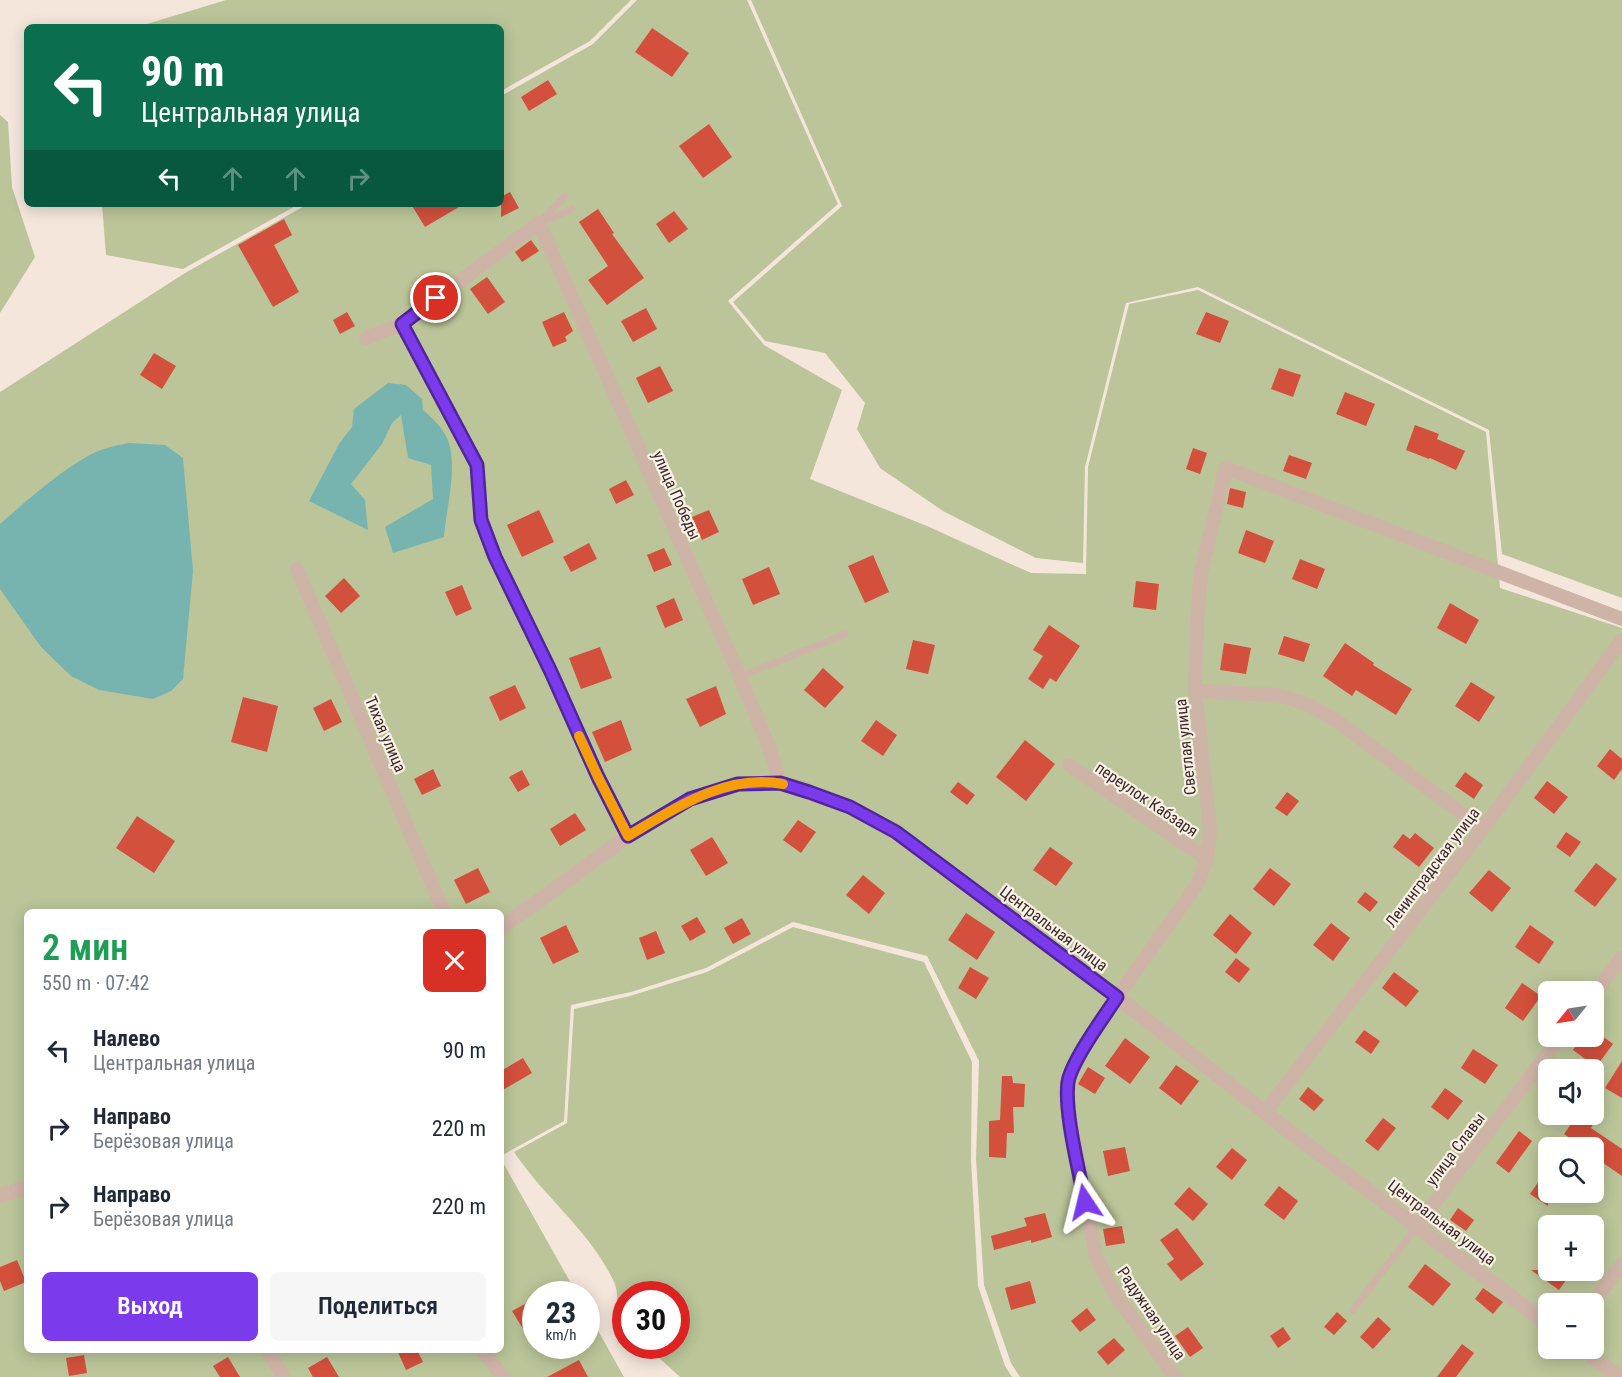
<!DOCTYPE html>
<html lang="ru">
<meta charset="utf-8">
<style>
:root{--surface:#fff;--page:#f6f6f7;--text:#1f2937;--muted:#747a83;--accent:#7c3aed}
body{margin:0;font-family:"Roboto Condensed",sans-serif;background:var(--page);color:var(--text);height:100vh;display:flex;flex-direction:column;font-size:22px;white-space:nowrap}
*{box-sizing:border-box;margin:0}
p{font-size:20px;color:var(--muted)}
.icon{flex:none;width:33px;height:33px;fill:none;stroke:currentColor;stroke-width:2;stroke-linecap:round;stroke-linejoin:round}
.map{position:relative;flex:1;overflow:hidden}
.details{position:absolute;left:24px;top:909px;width:480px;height:444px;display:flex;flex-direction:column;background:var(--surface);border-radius:9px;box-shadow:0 3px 15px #0003}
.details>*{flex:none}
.hud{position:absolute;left:24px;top:24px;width:480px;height:183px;border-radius:9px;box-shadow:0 3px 15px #0003;background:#0b6e4f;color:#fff;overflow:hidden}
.needle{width:39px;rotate:240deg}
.tools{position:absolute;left:1538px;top:981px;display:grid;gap:12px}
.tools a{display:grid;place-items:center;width:66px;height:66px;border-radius:9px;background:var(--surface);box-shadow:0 3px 15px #0003;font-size:30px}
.speed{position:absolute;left:522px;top:1281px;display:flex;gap:12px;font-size:30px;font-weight:700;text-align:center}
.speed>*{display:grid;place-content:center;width:78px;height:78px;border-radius:50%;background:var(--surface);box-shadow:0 3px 15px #0003;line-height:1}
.speed small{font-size:15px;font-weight:400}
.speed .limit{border:9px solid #d22;background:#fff;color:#111}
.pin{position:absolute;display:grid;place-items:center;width:51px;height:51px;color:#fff;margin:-26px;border:3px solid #fff;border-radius:50%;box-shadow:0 2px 6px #0007}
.me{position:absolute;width:66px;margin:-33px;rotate:350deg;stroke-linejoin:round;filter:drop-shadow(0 0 4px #0008)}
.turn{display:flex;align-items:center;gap:21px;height:126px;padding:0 18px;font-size:27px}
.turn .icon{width:78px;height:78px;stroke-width:2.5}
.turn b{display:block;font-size:42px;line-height:51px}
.lanes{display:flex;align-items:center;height:57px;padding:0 18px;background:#0003;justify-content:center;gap:30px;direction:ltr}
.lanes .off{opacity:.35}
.round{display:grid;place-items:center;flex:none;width:63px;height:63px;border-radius:9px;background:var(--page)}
.summary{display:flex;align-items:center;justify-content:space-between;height:102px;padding:0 18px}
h1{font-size:36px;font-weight:600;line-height:45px;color:#1e9e55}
.cta{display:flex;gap:12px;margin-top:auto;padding:12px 18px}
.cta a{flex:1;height:69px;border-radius:9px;background:var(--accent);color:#fff;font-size:24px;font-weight:600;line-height:69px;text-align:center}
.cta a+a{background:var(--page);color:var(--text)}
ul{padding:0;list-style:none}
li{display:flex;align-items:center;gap:18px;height:78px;padding:0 18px}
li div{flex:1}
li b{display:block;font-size:22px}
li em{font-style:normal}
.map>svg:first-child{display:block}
.green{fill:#bbc599;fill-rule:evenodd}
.water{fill:#77b4b0}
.building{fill:#d2503c}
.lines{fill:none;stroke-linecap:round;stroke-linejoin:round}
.service{stroke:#ceb4a6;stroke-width:7}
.minor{stroke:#ceb4a6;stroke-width:14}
.tertiary{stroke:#ceb4a6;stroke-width:15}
.route-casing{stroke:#51269a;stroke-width:15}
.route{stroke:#7c3aed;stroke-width:10}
.slow{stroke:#f59e0b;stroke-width:10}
.labels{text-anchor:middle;stroke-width:4.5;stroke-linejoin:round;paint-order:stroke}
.street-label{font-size:16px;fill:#392b27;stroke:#fbf1e8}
</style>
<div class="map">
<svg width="1622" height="1377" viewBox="0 0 1622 1377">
<rect width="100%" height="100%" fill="#f4e6db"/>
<g class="green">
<path d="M226 0H631L590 41 501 91V27H137Z"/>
<path d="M637 0H747L838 204 728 301 764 345 842 390 810 479 927 526 1031 573 1086 574 1088 467 1129 304 1198 290 1486 432 1500 588 1622 628V1377H1020L1011 1363 984 1285 976 1159 979 1061 927 956 793 922 706 968 631 992 571 1005 564 1121 501 1156V912H27V1350H501V1159L577 1294H536V1346H586L587 1311 624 1377H0V392L185 273 308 204H501V96L593 44ZM1548 992H1593V1036H1548ZM1548 1070H1593V1114H1548ZM1548 1148H1593V1192H1548ZM1548 1226H1593V1270H1548ZM1548 1304H1593V1348H1548Z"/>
<path d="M751 0H1622V598L1502 554 1489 430 1198 287 1126 303 1085 467 1083 563 1036 558 943 511 880 468 857 429 865 403 825 353 765 341 733 302 842 206Z"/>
<path d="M0 115 8 122 12 187 35 257 0 313Z"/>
<path d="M102 204H299L183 269 106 255Z"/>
<path d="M793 927 924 962 972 1062 971 1160 978 1286 1005 1366 1012 1377H680L646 1346H676V1294H626L625 1325C612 1311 621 1297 614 1282 591 1232 544 1197 514 1152L567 1123 574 1009 630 996 707 972Z"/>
</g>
<g class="water">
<path d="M388 383 406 385 422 399 423 410C431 417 443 428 447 438 459 466 446 508 444 537L393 553 385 527 433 499 431 465 408 458 401 415 392 423 382 444 351 484 365 500 368 530 309 501 339 444 352 427 354 409Z"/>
<path d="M128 443 165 445 183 458 193 571 183 679 171 691 153 699 99 690 71 676 41 647 0 589V524C25 502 59 472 88 456 100 449 114 446 128 443Z"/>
</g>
<g class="building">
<path d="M652 28 689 53 672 77 635 52Z"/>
<path d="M548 80 557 94 529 111 521 97Z"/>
<path d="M709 124 732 157 703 178 679 146Z"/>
<path d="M510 192 519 208 501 217V197Z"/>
<path d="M411 204H464L425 227Z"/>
<path d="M598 209 614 233 612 234 644 278 607 305 588 280 608 266 579 222Z"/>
<path d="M674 211 688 229 669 243 656 224Z"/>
<path d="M284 219 292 235 274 245 299 292 273 307 238 245Z"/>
<path d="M531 240 539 251 522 262 515 252Z"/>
<path d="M487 277 505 302 488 314 470 289Z"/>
<path d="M646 308 657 329 633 342 621 321Z"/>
<path d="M347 312 355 326 340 334 333 320Z"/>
<path d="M564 312 573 331 565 337 567 341 553 347 542 322Z"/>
<path d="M1206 312 1229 321 1220 343 1196 334Z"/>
<path d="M154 353 176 366 162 389 140 375Z"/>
<path d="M660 366 673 391 648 403 636 378Z"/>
<path d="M1279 368 1301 375 1293 397 1271 389Z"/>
<path d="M1345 392 1375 404 1366 426 1336 414Z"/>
<path d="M1415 425 1439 434 1437 439 1465 451 1456 470 1430 458 1429 459 1406 450Z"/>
<path d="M1193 448 1207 453 1200 474 1186 469Z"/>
<path d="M1289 455 1312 463 1306 479 1283 471Z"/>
<path d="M626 480 634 495 616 504 609 489Z"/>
<path d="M1230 488 1246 492 1243 508 1227 504Z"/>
<path d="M539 510 554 542 522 557 507 525Z"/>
<path d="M709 510 719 532 702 540 692 517Z"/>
<path d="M1246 530 1274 541 1265 563 1238 553Z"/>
<path d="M589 543 597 559 571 572 563 557Z"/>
<path d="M664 548 672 565 654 572 647 555Z"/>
<path d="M873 555 889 592 865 603 848 566Z"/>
<path d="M1300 559 1325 569 1317 589 1292 579Z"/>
<path d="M769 567 780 594 753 605 742 579Z"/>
<path d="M344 578 360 596 341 613 325 596Z"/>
<path d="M1136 581 1159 584 1156 610 1133 607Z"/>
<path d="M462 585 472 609 456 616 445 592Z"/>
<path d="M674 598 683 620 665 628 656 606Z"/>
<path d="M1450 603 1479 620 1466 644 1437 628Z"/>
<path d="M1049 625 1080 646 1056 682 1050 678 1043 689 1028 679 1043 656 1033 650Z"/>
<path d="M1284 636 1310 644 1304 662 1278 654Z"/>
<path d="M913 640 935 645 928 674 906 669Z"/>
<path d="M1224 643 1251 648 1246 674 1220 670Z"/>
<path d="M1345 643 1374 663 1373 665 1412 689 1396 715 1356 690 1352 696 1323 676Z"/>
<path d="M600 647 612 678 581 689 569 658Z"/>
<path d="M823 668 844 687 825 708 804 690Z"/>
<path d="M1471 682 1495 697 1479 722 1455 706Z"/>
<path d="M515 685 526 708 500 721 489 697Z"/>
<path d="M716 686 726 714 700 727 686 699Z"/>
<path d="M243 697 278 706 267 752 231 742Z"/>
<path d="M331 699 342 722 324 731 313 708Z"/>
<path d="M621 720 632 750 605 762 592 732Z"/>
<path d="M876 720 897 735 883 756 861 741Z"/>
<path d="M1025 740 1055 764 1026 801 996 777Z"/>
<path d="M1610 749 1622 759V769L1614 780 1597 766Z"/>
<path d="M433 769 441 786 422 795 414 779Z"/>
<path d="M522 770 530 785 518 792 509 777Z"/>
<path d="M1465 772 1483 785 1474 799 1455 786Z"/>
<path d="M1547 781 1568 797 1554 814 1534 798Z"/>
<path d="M958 782 975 795 967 805 950 792Z"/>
<path d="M1287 792 1299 801 1287 816 1275 808Z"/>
<path d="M575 813 586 830 560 846 550 829Z"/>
<path d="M137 816 175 841 154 873 116 848Z"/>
<path d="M798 820 816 832 801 853 783 840Z"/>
<path d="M1566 832 1581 842 1570 857 1556 847Z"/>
<path d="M1415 833 1434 848 1419 867 1393 847 1403 834 1410 839Z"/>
<path d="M712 837 728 863 706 876 690 850Z"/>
<path d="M1050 847 1073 863 1056 886 1033 870Z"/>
<path d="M1596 863 1617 879 1595 907 1574 891Z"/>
<path d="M478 868 490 892 466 904 454 880Z"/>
<path d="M1270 868 1291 884 1274 906 1253 889Z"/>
<path d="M1489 870 1511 888 1492 912 1469 893Z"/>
<path d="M863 875 885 893 869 914 846 895Z"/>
<path d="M1365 892 1378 902 1370 912 1357 902Z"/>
<path d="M966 913 995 932 977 960 948 940Z"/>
<path d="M1230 914 1252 933 1236 954 1213 935Z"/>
<path d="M697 917 706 932 690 941 681 926Z"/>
<path d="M742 918 751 934 733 944 724 928Z"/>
<path d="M1331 923 1350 938 1333 961 1313 945Z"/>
<path d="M566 925 579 952 553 964 540 938Z"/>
<path d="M1530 925 1554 942 1539 964 1515 947Z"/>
<path d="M656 931 665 953 647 960 639 938Z"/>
<path d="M1236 958 1250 969 1239 983 1225 972Z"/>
<path d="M970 967 989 978 976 999 958 988Z"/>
<path d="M1394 972 1419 991 1406 1007 1382 988Z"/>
<path d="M1522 983 1541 996 1523 1021 1505 1008Z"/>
<path d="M1593 1029 1613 1044 1596 1067 1573 1050 1583 1036H1593Z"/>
<path d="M1364 1030 1380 1041 1371 1054 1355 1042Z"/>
<path d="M1125 1038 1150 1057 1130 1084 1105 1066Z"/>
<path d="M1473 1049 1498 1065 1485 1084 1461 1068Z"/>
<path d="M523 1058 532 1073 501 1091V1071Z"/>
<path d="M1622 1061V1098L1605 1088Z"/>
<path d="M1176 1065 1199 1081 1181 1105 1159 1088Z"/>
<path d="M1088 1067 1105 1078 1095 1094 1078 1084Z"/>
<path d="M1002 1076H1012L1013 1083 1025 1084 1024 1107H1013L1014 1133H1007L1006 1158 989 1157V1121L1000 1120Z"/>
<path d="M1308 1087 1324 1100 1314 1111 1299 1099Z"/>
<path d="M1445 1088 1463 1101 1448 1120 1431 1107Z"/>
<path d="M1578 1114H1585L1595 1121 1591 1128 1622 1149V1176L1593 1156V1148H1584L1564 1134Z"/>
<path d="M1383 1118 1396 1128 1378 1151 1365 1141Z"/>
<path d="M1519 1131 1532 1141 1509 1173 1496 1163Z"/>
<path d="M1125 1147 1130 1171 1108 1176 1103 1151Z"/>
<path d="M1232 1148 1247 1160 1232 1180 1216 1167Z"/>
<path d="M1548 1168V1206L1530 1194Z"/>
<path d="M1279 1186 1298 1201 1284 1220 1264 1205Z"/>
<path d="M1189 1187 1208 1204 1193 1221 1174 1204Z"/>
<path d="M1458 1208 1474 1220 1466 1231 1450 1220Z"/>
<path d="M1045 1213 1052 1237 1031 1243V1240L994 1250 991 1236 1027 1226 1024 1218Z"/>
<path d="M1122 1226 1125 1243 1106 1246 1103 1229Z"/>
<path d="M1177 1228 1204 1264 1181 1281 1167 1264 1174 1259 1160 1240Z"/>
<path d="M17 1260 26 1282 4 1291 0 1281V1267Z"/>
<path d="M1425 1264 1451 1284 1433 1306 1408 1287Z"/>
<path d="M1531 1270H1561L1569 1276 1559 1290Z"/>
<path d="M1030 1281 1036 1303 1011 1310 1005 1288Z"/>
<path d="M1483 1288 1503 1302 1493 1314 1475 1299Z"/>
<path d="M536 1298V1350L512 1311Z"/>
<path d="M1087 1308 1096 1320 1080 1332 1071 1321Z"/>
<path d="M1337 1312 1347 1321 1334 1335 1324 1327Z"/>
<path d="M1378 1317 1391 1329 1373 1349 1360 1337Z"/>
<path d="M1188 1327 1203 1348 1190 1357 1175 1336Z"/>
<path d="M1283 1327 1291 1339 1278 1348 1270 1336Z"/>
<path d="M1114 1338 1125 1350 1108 1365 1097 1352Z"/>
<path d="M1462 1344 1474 1353 1456 1377H1437Z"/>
<path d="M397 1350H417L423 1362 406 1370Z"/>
<path d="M84 1355 87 1373 69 1376 66 1358Z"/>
<path d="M228 1357 240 1377H220L213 1366Z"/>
<path d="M327 1357 339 1377H313L308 1368Z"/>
<path d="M579 1360 588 1377H547Z"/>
</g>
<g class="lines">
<g class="service">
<path d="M544 221 572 209"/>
<path d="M539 223 564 197"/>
<path d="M740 677 845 634"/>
<path d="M1353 1310 1417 1226"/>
</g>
<g class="minor">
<path d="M366 338 402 324"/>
<path d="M297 569 444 912"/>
<path d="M1195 691 1279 695 1311 706 1337 721 1483 829"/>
<path d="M1069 765 1207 859"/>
<path d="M628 836 598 777 551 672 495 557 481 521 477 465 402 324 539 223 740 677 769 747 780 783"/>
<path d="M1593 995 1622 957"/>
<path d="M1265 1112 1483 829 1622 640"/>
<path d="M1417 1226 1561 1036"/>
<path d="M1592 1304 1622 1264"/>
<path d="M268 1350 283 1377"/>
<path d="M482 1350 503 1377"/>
<path d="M1175 1377 1115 1294 1096 1258 1069 1112V1081L1081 1053 1117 997 1197 885 1207 859 1210 829 1195 691 1197 621 1201 572 1226 468 1622 619"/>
</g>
<g class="tertiary">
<path d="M501 928 628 836 690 799 738 784 780 783 850 807 896 833 1117 997 1294 1135 1548 1324"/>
<path d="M0 1196 27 1187"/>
<path d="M1581 1348 1619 1377"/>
</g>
</g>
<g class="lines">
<defs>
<path id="route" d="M436 298 402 324 477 465 481 520 495 557 551 672 598 777 628 836 690 799 738 784 780 783 809 792 850 807 896 832 1117 997C1104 1017 1072 1060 1068 1082 1064 1112 1079 1170 1085 1202"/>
</defs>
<use href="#route" class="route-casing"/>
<use href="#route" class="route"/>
<path class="slow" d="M579 736 598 777 628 836C674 809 726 773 783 784"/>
</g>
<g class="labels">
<g class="street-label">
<text transform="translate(677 495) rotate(66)" y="6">улица Победы</text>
<text transform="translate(386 734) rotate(67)" y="6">Тихая улица</text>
<text transform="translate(1185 747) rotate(-96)" y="6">Светлая улица</text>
<text transform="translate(1147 799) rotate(34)" y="6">переулок Кабзаря</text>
<text transform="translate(1432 867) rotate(-53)" y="6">Ленинградская улица</text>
<text transform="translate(1054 928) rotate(37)" y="6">Центральная улица</text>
<text transform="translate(1455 1149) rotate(-53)" y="6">улица Славы</text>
<text transform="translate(1442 1222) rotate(37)" y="6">Центральная улица</text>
<text transform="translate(1152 1313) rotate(56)" y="6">Радужная улица</text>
</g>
</g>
</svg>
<div class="tools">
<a><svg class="needle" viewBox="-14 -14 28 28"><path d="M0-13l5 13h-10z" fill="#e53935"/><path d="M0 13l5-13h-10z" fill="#747a83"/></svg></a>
<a><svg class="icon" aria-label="sound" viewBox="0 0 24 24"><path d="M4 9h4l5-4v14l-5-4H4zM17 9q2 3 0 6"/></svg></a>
<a><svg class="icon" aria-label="search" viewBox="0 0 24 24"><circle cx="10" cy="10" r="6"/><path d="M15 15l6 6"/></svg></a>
<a>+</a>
<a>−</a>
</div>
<div class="speed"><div>23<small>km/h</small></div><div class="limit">30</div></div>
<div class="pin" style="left:436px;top:298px;background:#d93025"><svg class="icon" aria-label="arrive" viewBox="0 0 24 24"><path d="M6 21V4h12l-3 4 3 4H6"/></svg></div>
<svg class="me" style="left:1085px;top:1202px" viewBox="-20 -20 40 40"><path d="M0-17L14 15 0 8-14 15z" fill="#7c3aed" stroke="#fff" stroke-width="4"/></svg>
<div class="hud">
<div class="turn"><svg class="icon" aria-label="left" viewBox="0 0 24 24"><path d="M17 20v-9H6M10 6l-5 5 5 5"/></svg><div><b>90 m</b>Центральная улица</div></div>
<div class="lanes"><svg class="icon" aria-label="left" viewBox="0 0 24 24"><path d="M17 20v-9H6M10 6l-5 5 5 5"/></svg><svg class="icon off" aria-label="ahead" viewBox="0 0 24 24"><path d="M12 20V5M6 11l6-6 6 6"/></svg><svg class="icon off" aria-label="ahead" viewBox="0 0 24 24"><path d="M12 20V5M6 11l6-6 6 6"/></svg><svg class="icon off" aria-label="right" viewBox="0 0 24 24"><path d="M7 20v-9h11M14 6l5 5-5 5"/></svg></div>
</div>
<section class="details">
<div class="summary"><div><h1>2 мин</h1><p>550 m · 07:42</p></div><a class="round" style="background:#d93025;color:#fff"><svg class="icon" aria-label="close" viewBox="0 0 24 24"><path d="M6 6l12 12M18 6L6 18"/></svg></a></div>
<ul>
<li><svg class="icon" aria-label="left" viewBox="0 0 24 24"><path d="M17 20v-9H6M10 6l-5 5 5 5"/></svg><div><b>Налево</b><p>Центральная улица</p></div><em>90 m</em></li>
<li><svg class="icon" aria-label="right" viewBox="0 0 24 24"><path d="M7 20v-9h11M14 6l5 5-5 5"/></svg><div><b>Направо</b><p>Берёзовая улица</p></div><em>220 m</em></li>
<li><svg class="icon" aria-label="right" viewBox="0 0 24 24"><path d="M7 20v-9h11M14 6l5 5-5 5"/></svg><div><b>Направо</b><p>Берёзовая улица</p></div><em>220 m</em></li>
</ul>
<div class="cta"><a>Выход</a><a>Поделиться</a></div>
</section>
</div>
